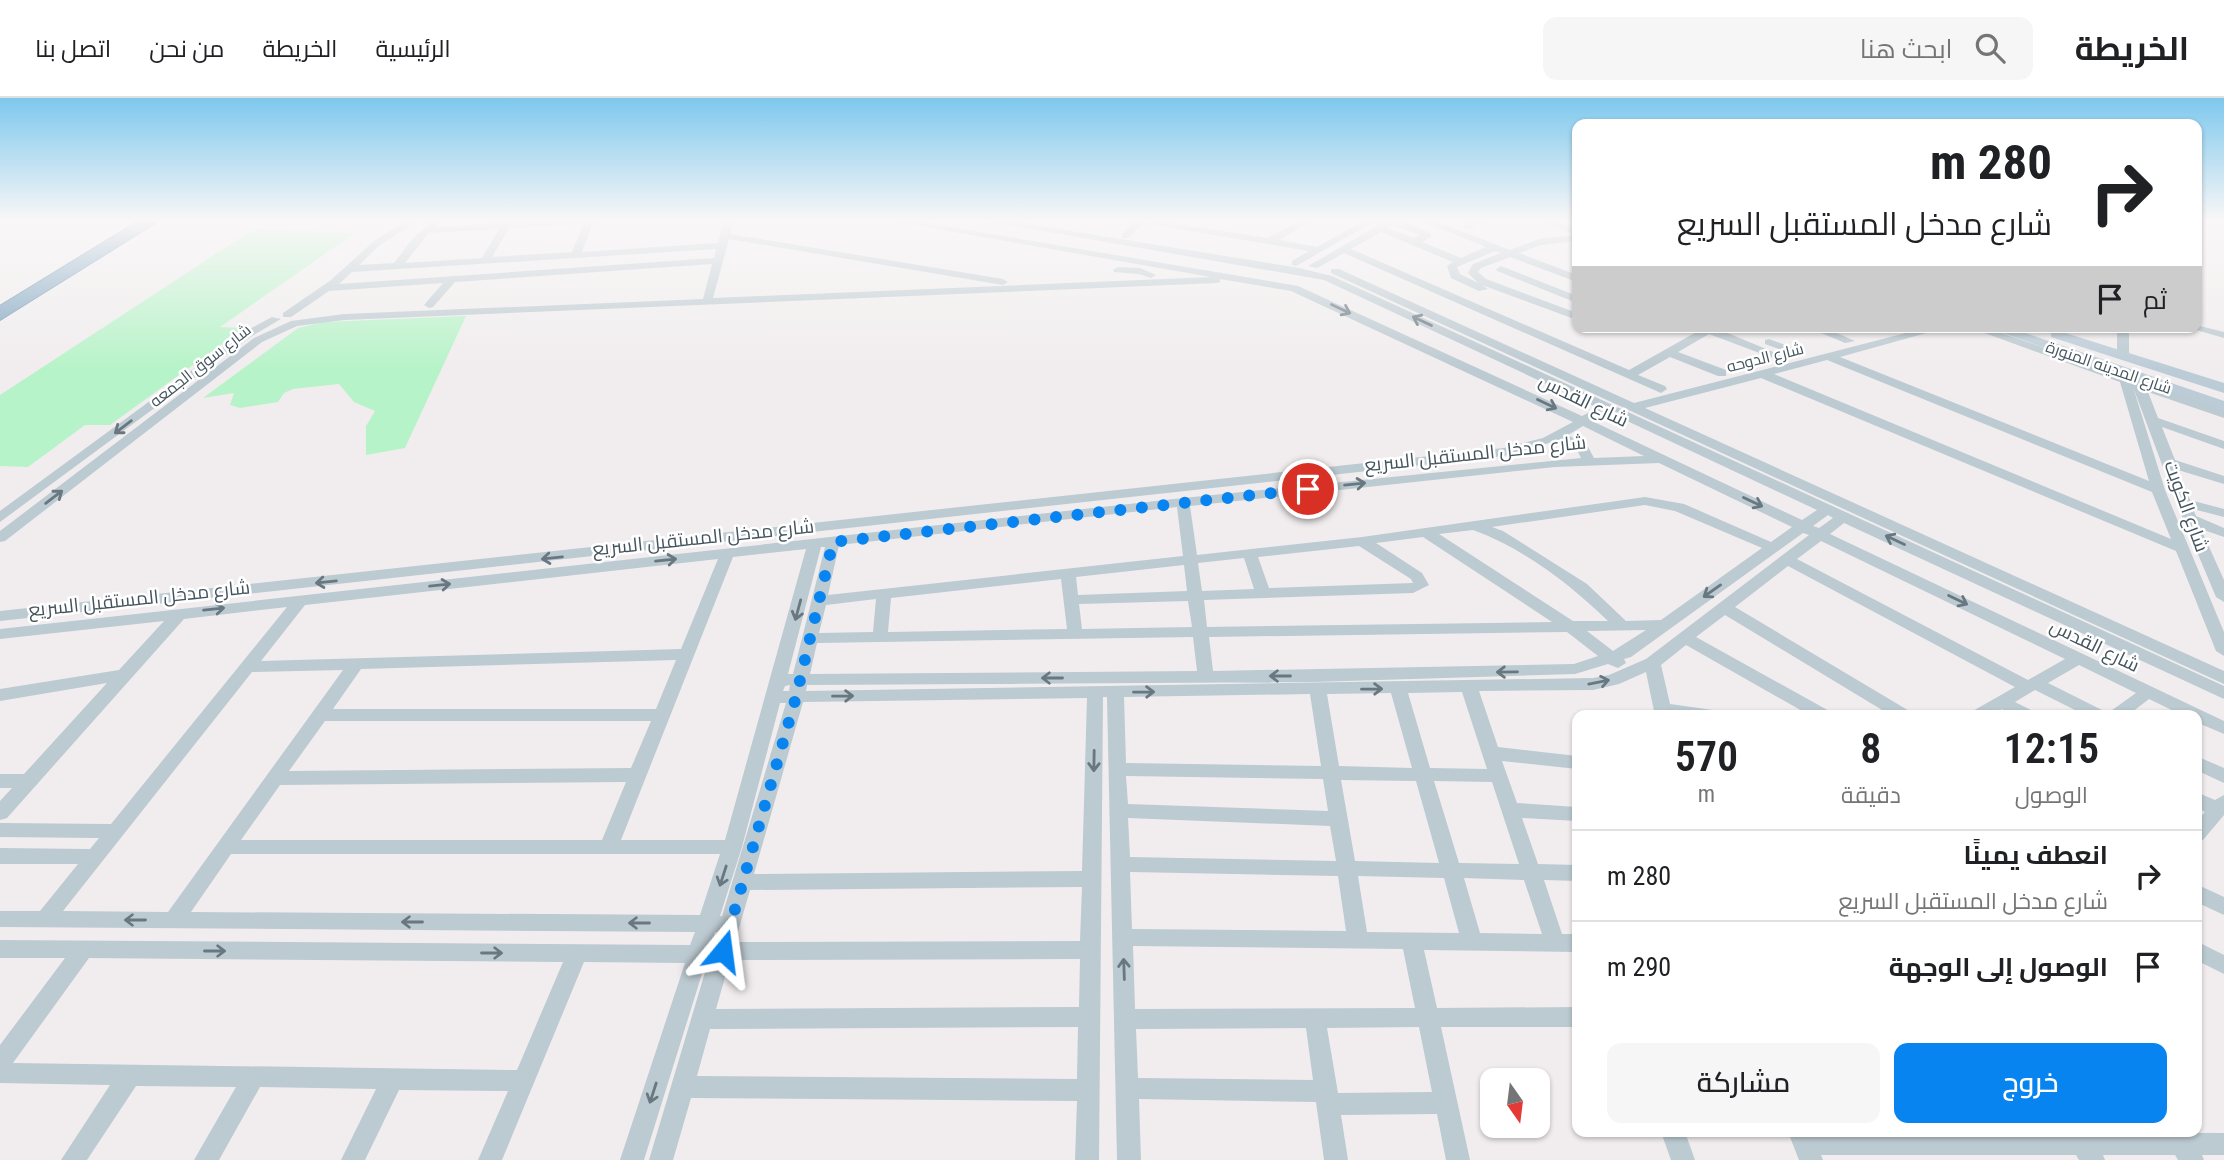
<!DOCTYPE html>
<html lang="ar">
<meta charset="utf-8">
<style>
:root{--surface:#fff;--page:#f6f6f6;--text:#202124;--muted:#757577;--line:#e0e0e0;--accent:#0884f0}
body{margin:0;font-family:"Roboto Condensed",Cairo,sans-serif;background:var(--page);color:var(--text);direction:rtl;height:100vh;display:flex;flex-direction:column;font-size:26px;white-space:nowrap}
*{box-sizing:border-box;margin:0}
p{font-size:23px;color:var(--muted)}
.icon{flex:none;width:38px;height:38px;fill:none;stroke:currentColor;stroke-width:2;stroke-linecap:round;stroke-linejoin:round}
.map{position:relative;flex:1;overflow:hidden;direction:ltr}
.sheet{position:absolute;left:1572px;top:612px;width:630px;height:427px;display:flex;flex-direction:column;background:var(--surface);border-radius:14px;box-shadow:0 2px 5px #0004;direction:rtl}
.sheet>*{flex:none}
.top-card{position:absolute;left:1572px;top:21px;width:630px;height:214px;border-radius:14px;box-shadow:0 2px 5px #0004;direction:rtl;background:#fff;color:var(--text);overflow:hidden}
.needle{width:46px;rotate:166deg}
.controls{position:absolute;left:1480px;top:970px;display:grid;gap:14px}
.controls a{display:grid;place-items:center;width:70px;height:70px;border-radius:14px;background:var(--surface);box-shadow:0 2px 5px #0004;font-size:35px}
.pin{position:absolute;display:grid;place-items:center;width:60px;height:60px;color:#fff;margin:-30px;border:4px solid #fff;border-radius:50%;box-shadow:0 2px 7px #0007}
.me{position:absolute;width:77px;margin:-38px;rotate:16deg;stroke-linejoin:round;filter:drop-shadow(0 0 5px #0008)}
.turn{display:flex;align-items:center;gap:24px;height:147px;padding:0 35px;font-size:32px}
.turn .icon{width:91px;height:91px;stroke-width:2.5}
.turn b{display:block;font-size:49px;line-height:60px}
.then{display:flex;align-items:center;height:66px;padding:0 35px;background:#0003;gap:14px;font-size:26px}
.eta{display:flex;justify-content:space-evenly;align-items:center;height:119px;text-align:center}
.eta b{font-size:42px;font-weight:600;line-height:49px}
.button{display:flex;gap:14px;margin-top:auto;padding:14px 35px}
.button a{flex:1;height:80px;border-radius:14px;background:var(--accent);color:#fff;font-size:28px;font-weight:600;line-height:80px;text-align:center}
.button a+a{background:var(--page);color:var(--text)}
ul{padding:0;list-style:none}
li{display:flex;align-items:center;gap:21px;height:91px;padding:0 35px;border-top:2px solid var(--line)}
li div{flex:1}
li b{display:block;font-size:26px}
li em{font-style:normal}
header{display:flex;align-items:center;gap:42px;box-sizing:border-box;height:98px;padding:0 35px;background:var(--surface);border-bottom:2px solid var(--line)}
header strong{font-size:33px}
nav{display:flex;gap:38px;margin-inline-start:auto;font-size:24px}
.search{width:490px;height:63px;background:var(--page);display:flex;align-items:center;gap:18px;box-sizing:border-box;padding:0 24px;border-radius:14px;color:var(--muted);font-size:26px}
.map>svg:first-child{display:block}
.green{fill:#b7f3c8}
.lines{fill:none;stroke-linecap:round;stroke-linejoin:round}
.highway-casing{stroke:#6b91ae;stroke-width:2}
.street{fill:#bccad1;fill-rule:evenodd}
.secondary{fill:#bcccd7;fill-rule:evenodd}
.highway{fill:#80a6c2;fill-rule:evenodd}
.oneway{stroke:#687780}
.route{stroke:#0884f0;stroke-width:12;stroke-dasharray:0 21.6}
.labels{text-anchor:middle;stroke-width:5;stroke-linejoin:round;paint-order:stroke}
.far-street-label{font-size:16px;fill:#44545d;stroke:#fff}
.street-label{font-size:19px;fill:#44545d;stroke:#fff}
</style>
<header>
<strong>الخريطة</strong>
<div class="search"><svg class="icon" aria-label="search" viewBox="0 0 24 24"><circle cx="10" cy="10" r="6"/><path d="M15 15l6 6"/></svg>ابحث هنا</div>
<nav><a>الرئيسية</a><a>الخريطة</a><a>من نحن</a><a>اتصل بنا</a></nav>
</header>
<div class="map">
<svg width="2224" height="1062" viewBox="0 0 2224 1062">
<rect width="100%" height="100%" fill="#f1edee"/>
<g class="green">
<path d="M254 131 355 135 220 229 244 230 110 327H85L28 369 0 368V297Z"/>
<path d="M466 218 405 350 366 357V328L375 313 354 304 339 286 293 291 284 295 278 304 240 310 230 307 234 295 203 300 298 230 324 224Z"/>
</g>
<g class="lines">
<defs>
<path id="highway" d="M140 122H160L0 222V208Z"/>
</defs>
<use href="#highway" class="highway-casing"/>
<g class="street">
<path d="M407 122H419L380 147 359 167 394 165 412 141 434 122 439 125 436 129 502 125 504 122H512V124L605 122 593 125 582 154 718 145 724 122H734L730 136 1003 181 1008 184 1003 187 729 141 713 200 1211 179 886 122H909L1298 188 1582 318 1598 310 1324 182 980 122H1003L1299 170 1332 178 2224 588V601L1844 425 1830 436 2224 623V636L2196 624V618H2184L2149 601 2127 618H2087L2035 592 2015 604 2035 614 2037 618H2014L2002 611 1991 618H1969L1971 614 2015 589 1788 468 1735 509 1911 614 1913 618H1892L1725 517 1696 539 1831 614 1833 618H1811L1686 547 1661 567 1670 606 1713 612 1721 618H1655L1646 574 1619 586 1593 592 1479 593 1498 649 1577 658V671L1502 663 1517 705 1577 709V723L1522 720 1538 766 1577 767V783L1544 782 1562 836H1577V854L1424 852 1437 910 1577 909V929H1441L1470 1062H1446L1437 1016 1341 1017 1348 1062H1324L1316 1004 1139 1001 1141 1062H1117L1107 599H1103L1099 1062H1075L1077 1003 691 1000 673 1062H649L717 834H715L644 1062H620L685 865 584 864 502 1062H478L508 993 399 992 365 1062H341L376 991 260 989 219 1062H194L236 989 136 988 87 1062H61L110 987 0 985V947L65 860H0V842L690 847 695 834 0 829V813H40L78 766H0V750L90 751 99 740 0 739V725L111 726 287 509 184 521 7 720 0 722V703L12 690H0V676H24L107 585 0 603V591L119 572 164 523 0 541V531L1183 400 1581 360 1578 354 1559 342 1504 358 0 523V513L1504 350 1543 340 1573 324 1291 193 1220 181V184L1216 185 344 222 297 228 262 244 5 443 0 444V433L254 240 291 223 344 216 703 201 712 166 455 184 433 209 429 210 424 207 443 185 329 193 291 219H283V215L331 182 374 143ZM584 126 572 154 492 159 509 130ZM499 131 482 160 405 165 429 135ZM716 151 714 160 339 186 352 174ZM1608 314 1817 412 1802 422 1592 323ZM1583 328 1644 358 1594 360 1588 349 1568 337ZM1659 365 1792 429 1771 444 1684 406 1645 399 1362 439 1197 457 1190 408 1555 369ZM1645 407 1675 413 1762 450 1661 522 1626 523 1587 486 1503 433 1492 429ZM1177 409 1183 458 828 497 839 447ZM1828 417 1833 420 1819 430 1813 428ZM1473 432C1523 450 1570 486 1608 523H1573L1439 436ZM1803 435 1809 437 1646 561 1609 577 1593 580 806 593 807 587 1314 584 1575 576 1608 566 1618 570 1626 565 1624 561 1631 559ZM1423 439 1552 524 1207 529 1204 502 1413 495 1429 487 1422 475 1376 445ZM1821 443 2065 561 2028 582 1797 461ZM1359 448 1411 481 1413 485 1269 490 1258 459ZM821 449H825L793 576H788ZM806 451 725 742H621L733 459ZM1244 460 1254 491 1202 493 1198 465ZM718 461 681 551 261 563 305 507ZM1184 467 1187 493 1078 497 1076 479ZM1061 481 1067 531 888 534 891 500ZM876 501 873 534 819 535 826 507ZM1188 503 1192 529 1082 531 1079 506ZM1646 532 1613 553 1587 533ZM1567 534 1598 558 1574 566 1213 573 1209 539ZM1193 539 1197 573 810 576 817 545ZM676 562 656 611H333L361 571ZM2079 567 2136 595 2108 615 2048 585ZM343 572 168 814 63 813 252 574ZM790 587 789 593H783L785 588ZM1462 594 1487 671 1430 670 1408 595ZM1391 595 1412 670 1339 668 1327 596ZM1310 596 1321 668 1126 665 1124 599ZM1087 600 1082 773 754 776 803 604ZM780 605H786L722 818H720L742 749ZM325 623H651L631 670 289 673ZM1126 678 1323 681 1328 713 1128 706ZM1341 682 1416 683 1439 765 1355 763ZM1434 683 1492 684 1519 766 1459 765ZM626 684 602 742H241L280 687ZM1128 720 1330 728 1336 763 1130 759ZM231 756H720L700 817 191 814ZM1130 774 1338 778 1346 833 1132 831ZM1358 778 1444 780 1459 835 1367 834ZM1464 780 1524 782 1542 836 1480 835ZM1082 789 1080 843 735 844 750 792ZM1133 848 1403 851 1415 910 1135 911ZM89 860 563 864 517 972 13 965ZM1080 861 1079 909 716 911 730 862ZM1078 929 1077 981 697 978 710 931ZM1419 929 1432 994 1338 995 1327 930ZM1306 930 1313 982 1138 980 1136 931Z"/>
<path d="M1136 122H1147L1128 140H1122V136Z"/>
<path d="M1152 122 1268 140 1301 122H1313L1279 142 1317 149 1365 122H1377L1296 168 1292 167V163L1309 153 1155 127 1152 126Z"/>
<path d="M1388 122H1400L1431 135V139L1422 144 1461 160 1486 149 1419 122H1433L1510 152 1539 141 1577 137V143L1541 147 1519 155 1577 177V184L1510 159 1481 170 1478 174 1486 181 1577 215V222L1482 187 1488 191 1479 193 1451 180 1447 168 1453 164 1381 134 1351 151 1629 272 1700 232 1697 229H1713L1788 260 1782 263 1778 262 1709 236 1678 254 1726 272V278H1718L1670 259 1638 277 1665 288 1667 291 1661 295 1344 155 1317 170 1308 168ZM1393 127 1420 137 1414 140 1388 130ZM1495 153 1501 155 1473 166 1468 175 1478 185 1460 176 1457 169Z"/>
<path d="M1474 122H1488L1469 131 1461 129Z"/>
<path d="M1539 122H1553L1577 131V137Z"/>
<path d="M1501 168 1577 198V205L1497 173 1496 171Z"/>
<path d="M1118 169 1140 170 1156 177 1151 180 1139 176 1114 174 1113 172Z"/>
<path d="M1331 171H1339L1634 305 1929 229H1948L1840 259 2149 383 2120 284 1968 229H1984L2117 275 2119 271H2127L2131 280H2142L2145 284 2224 312V320L2148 294 2158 320 2224 343V351L2162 329 2175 362 2224 378V386L2178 372 2190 402 2224 411V419L2193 411 2196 418 2224 430V439L2201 431 2224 482V504L2216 499 2176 404 2133 289 2165 392 2224 534V558L2216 553 2176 453 1761 280 1645 310 2224 573V586L1331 175ZM1827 262 2152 394 2171 441 1774 276Z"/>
<path d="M272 219 281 221 252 238 0 424V413L244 234Z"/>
<path d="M2196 227 2224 234V240L2186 229H2196Z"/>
<path d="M1585 229H1619C1612 234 1592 234 1585 229Z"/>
<path d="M1807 229H1823L1855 243 1845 245Z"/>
<path d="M1876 229H1893L1896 232 1890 235Z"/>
<path d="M2117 229H2129V258L2123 261 2117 258Z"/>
<path d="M1769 241 1804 254 1806 256 1800 259 1765 246V242Z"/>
<path d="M2196 658 2224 670V685L2196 672Z"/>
<path d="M2196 694 2215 702 2224 697V717L2203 742 2196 744V724L2205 714 2196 709Z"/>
<path d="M2196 786 2224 799V817L2196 804Z"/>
<path d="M2196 843 2224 857V876L2196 862Z"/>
<path d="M1661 1034H1685L1695 1062H1671Z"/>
<path d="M1788 1034 2224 1035V1057H2202L2204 1062H2178L2175 1057H2103L2105 1062H2079L2076 1057H1821L1823 1062H1799Z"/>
</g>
<g class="secondary">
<path d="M1986 229H2008L2224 303V313Z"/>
<path d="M2056 232 2224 285V295L2051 239V233Z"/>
</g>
<use href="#highway" class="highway"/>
</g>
<defs><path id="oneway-shaft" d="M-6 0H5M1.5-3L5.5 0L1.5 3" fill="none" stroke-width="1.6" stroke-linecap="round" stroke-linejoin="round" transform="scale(1.75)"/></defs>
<g class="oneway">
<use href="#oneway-shaft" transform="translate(1341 211) rotate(25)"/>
<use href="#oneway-shaft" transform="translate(1422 223) rotate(-155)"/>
<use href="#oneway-shaft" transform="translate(1547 306) rotate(25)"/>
<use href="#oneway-shaft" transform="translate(123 329) rotate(143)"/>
<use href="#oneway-shaft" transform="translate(1355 386) rotate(-6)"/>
<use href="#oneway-shaft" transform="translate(54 399) rotate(-37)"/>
<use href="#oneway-shaft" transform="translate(1753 404) rotate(25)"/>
<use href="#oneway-shaft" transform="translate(1895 442) rotate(-155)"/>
<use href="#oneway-shaft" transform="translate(552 460) rotate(174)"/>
<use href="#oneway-shaft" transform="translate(666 462) rotate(-6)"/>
<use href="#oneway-shaft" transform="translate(326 484) rotate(174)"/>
<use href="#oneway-shaft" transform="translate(440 487) rotate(-6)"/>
<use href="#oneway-shaft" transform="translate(1712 493) rotate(145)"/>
<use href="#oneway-shaft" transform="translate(1958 502) rotate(26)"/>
<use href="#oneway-shaft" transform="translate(214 511) rotate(-6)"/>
<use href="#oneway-shaft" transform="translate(798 512) rotate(105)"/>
<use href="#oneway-shaft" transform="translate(1507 574) rotate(179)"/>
<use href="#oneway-shaft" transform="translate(1280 578) rotate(180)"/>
<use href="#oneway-shaft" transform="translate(1052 580) rotate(180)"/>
<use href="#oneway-shaft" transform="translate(1599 584) rotate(-11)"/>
<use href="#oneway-shaft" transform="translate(1372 591) rotate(-1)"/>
<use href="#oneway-shaft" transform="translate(1144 594) rotate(-1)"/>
<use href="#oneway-shaft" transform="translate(843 598) rotate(-1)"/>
<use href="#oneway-shaft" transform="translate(1094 663) rotate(91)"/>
<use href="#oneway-shaft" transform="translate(723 778) rotate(108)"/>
<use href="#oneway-shaft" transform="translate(135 822) rotate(-180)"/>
<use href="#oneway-shaft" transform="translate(412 824) rotate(-180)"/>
<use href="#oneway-shaft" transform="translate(639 825) rotate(-180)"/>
<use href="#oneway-shaft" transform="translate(215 853)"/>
<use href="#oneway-shaft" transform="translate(492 855)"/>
<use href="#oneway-shaft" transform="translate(1124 871) rotate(-92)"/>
<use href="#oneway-shaft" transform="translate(653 995) rotate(108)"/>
</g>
<linearGradient id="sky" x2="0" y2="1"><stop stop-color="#7ec8ed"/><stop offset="0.45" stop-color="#f9f7f7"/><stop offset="1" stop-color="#f9f7f7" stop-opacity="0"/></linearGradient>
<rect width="2224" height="271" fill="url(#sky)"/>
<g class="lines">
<path class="route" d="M723 853 796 599 833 444 1308 391"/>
</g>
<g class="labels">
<g class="far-street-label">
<text transform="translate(1765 259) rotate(-14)" y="6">شارع الدوحه</text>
<text transform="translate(200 267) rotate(-38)" y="6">شارع سوق الجمعه</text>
<text transform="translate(2109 269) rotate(19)" y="6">شارع المدينه المنورة</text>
</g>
<g class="street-label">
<text transform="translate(1584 302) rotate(26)" y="7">شارع القدس</text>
<text transform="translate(1475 355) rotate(-6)" y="7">شارع مدخل المستقبل السريع</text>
<text transform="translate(2187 408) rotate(70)" y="7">شارع الكويت</text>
<text transform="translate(703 439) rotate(-6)" y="7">شارع مدخل المستقبل السريع</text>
<text transform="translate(139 500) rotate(-6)" y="7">شارع مدخل المستقبل السريع</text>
<text transform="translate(2095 547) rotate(26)" y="7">شارع القدس</text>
</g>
</g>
</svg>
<div class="controls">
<a><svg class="needle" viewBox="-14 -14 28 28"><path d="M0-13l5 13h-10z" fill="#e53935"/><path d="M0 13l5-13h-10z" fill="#757577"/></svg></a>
</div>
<div class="pin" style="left:1308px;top:391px;background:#d93025"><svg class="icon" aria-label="arrive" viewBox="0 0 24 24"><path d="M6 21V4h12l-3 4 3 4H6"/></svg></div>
<svg class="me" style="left:723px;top:853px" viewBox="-20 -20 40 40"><path d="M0-17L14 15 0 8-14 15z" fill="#0884f0" stroke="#fff" stroke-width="4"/></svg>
<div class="top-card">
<div class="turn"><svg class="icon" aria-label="right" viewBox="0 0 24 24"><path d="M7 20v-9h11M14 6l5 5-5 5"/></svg><div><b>280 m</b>شارع مدخل المستقبل السريع</div></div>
<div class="then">ثم<svg class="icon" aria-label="arrive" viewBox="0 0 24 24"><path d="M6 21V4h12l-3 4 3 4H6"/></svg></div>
</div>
<section class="sheet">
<div class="eta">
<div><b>12:15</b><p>الوصول</p></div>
<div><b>8</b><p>دقيقة</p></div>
<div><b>570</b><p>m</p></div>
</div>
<ul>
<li><svg class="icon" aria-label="right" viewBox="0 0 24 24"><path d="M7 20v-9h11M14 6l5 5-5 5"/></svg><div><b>انعطف يمينًا</b><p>شارع مدخل المستقبل السريع</p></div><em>280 m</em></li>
<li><svg class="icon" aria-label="arrive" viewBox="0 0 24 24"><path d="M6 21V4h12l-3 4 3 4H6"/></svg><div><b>الوصول إلى الوجهة</b></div><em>290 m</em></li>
</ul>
<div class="button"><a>خروج</a><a>مشاركة</a></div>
</section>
</div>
